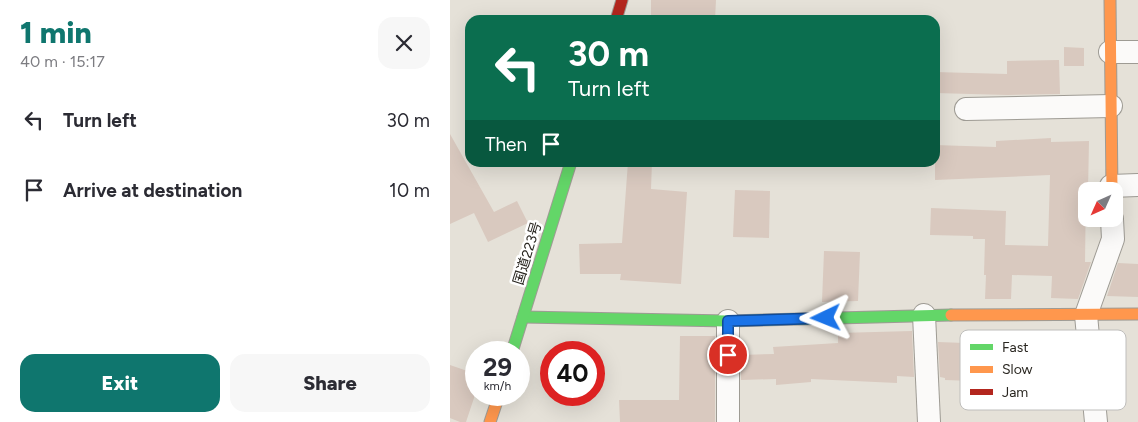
<!DOCTYPE html>
<meta charset="utf-8">
<style>
:root{--surface:#fff;--page:#f7f7f7;--text:#2b2b33;--muted:#7c7c81;--accent:#0f766e}
body{margin:0;font-family:Figtree,"Noto Sans JP",sans-serif;background:var(--page);color:var(--text);height:100vh;display:flex;flex-direction:column;font-size:19px;white-space:nowrap}
*{box-sizing:border-box;margin:0}
p{font-size:16px;color:var(--muted)}
.icon{flex:none;width:28px;height:28px;fill:none;stroke:currentColor;stroke-width:2;stroke-linecap:round;stroke-linejoin:round}
.map{position:relative;flex:1;overflow:hidden}
.drawer{display:flex;flex-direction:column;background:var(--surface);width:450px}
.drawer>*{flex:none}
.guide{position:absolute;left:15px;top:15px;width:475px;height:152px;border-radius:15px;box-shadow:0 5px 20px #0002;background:#0b6e4f;color:#fff;overflow:hidden}
.needle{width:32px;rotate:225deg}
.controls{position:absolute;left:628px;top:182px;display:grid;gap:10px}
.controls a{display:grid;place-items:center;width:45px;height:45px;border-radius:10px;background:var(--surface);box-shadow:0 5px 20px #0002;font-size:25px}
.speed{position:absolute;left:15px;top:341px;display:flex;gap:10px;font-size:25px;font-weight:700;text-align:center}
.speed>*{display:grid;place-content:center;width:65px;height:65px;border-radius:50%;background:var(--surface);box-shadow:0 5px 20px #0002;line-height:1}
.speed small{font-size:12px;font-weight:400}
.speed .limit{border:8px solid #d22;background:#fff;color:#111}
.pin{position:absolute;display:grid;place-items:center;width:42px;height:42px;color:#fff;margin:-21px;border:2px solid #fff;border-radius:50%;box-shadow:0 1px 5px #0007}
.me{position:absolute;width:55px;margin:-28px;rotate:268deg;stroke-linejoin:round;filter:drop-shadow(0 0 4px #0008)}
.turn{display:flex;align-items:center;gap:18px;height:105px;padding:0 20px;font-size:22px}
.turn .icon{width:65px;height:65px;stroke-width:2.5}
.turn b{display:block;font-size:35px;line-height:42px}
.then{display:flex;align-items:center;height:48px;padding:0 20px;background:#0003;gap:10px;font-size:19px}
.round{display:grid;place-items:center;flex:none;width:52px;height:52px;border-radius:15px;background:var(--page)}
.head{display:flex;align-items:center;justify-content:space-between;height:85px;padding:0 20px}
h1{font-size:30px;font-weight:800;line-height:38px;color:var(--accent)}
.action{display:flex;gap:10px;margin-top:auto;padding:10px 20px}
.action a{flex:1;height:58px;border-radius:15px;background:var(--accent);color:#fff;font-size:20px;font-weight:800;line-height:58px;text-align:center}
.action a+a{background:var(--page);color:var(--text)}
ul{padding:0;list-style:none}
li{display:flex;align-items:center;gap:15px;height:70px;padding:0 20px}
li div{flex:1}
li b{display:block;font-size:19px}
li em{font-style:normal}
main{display:flex;flex:1;min-height:0}
.map>svg:first-child{display:block}
.building{fill:#d9c9bf}
.lines{fill:none;stroke-linecap:round;stroke-linejoin:round}
.street-casing{stroke:#9e9b94;stroke-width:24}
.fast-casing{stroke:#9e9b94;stroke-width:13}
.slow-casing{stroke:#9e9b94;stroke-width:13}
.jam-casing{stroke:#9e9b94;stroke-width:13}
.street{stroke:#fbfaf9;stroke-width:22}
.fast{stroke:#63d668;stroke-width:11}
.slow{stroke:#ff974d;stroke-width:11}
.jam{stroke:#b3261e;stroke-width:11}
.route-casing{stroke:#114b97;stroke-width:12}
.route{stroke:#1a73e8;stroke-width:9}
.labels{text-anchor:middle;stroke-width:5;stroke-linejoin:round;paint-order:stroke}
.street-label{font-size:14px;fill:#292620;stroke:#fff}
.key{fill:#fff;stroke:#bfbebc;stroke-width:1}
.key-label{font-size:14px;fill:#292620}
</style>
<main>
<section class="drawer">
<div class="head"><div><h1>1 min</h1><p>40 m · 15:17</p></div><a class="round"><svg class="icon" aria-label="close" viewBox="0 0 24 24"><path d="M6 6l12 12M18 6L6 18"/></svg></a></div>
<ul>
<li><svg class="icon" aria-label="left" viewBox="0 0 24 24"><path d="M17 20v-9H6M10 6l-5 5 5 5"/></svg><div><b>Turn left</b></div><em>30 m</em></li>
<li><svg class="icon" aria-label="arrive" viewBox="0 0 24 24"><path d="M6 21V4h12l-3 4 3 4H6"/></svg><div><b>Arrive at destination</b></div><em>10 m</em></li>
</ul>
<div class="action"><a>Exit</a><a>Share</a></div>
</section>
<div class="map">
<svg width="688" height="422" viewBox="0 0 688 422">
<rect width="100%" height="100%" fill="#e5e1d8"/>
<g class="building">
<path d="M201 0H266L265 20H201Z"/>
<path d="M614 47 634 48V66H614Z"/>
<path d="M609 60 610 94 557 95 485 93V72L557 74V61Z"/>
<path d="M0 134 44 212 67 201 78 223 38 242 24 213 0 224Z"/>
<path d="M601 138V142L639 141 638 191H636L635 262H641L628 299 601 298 602 276 562 275 561 299H535L536 275H534L535 239H523V236L480 235 481 208 556 211 555 245 598 246 600 175 485 180V145L546 147V141Z"/>
<path d="M178 162H202L201 189 237 192 231 284 170 280 171 274H130L129 244 172 243Z"/>
<path d="M285 190 320 191 319 238 283 237Z"/>
<path d="M374 251 410 252 408 301 372 302Z"/>
<path d="M668 263 688 264V297L657 296Z"/>
<path d="M462 331 464 377 447 376V383L361 379V382L326 385V379L291 380V355L324 354 323 347 388 343V333Z"/>
<path d="M230 336H265V422H170L169 400H229Z"/>
<path d="M488 342 626 347 629 378 553 375 552 382 495 380V378L490 377Z"/>
<path d="M0 365 26 374V392L16 422H10L0 418Z"/>
</g>
<g class="lines">
<defs>
<g id="street">
<path d="M660 52H688"/>
<path d="M516 109 661 106"/>
<path d="M661 186 688 185"/>
<path d="M474 315 479 422"/>
<path d="M278 321V422"/>
<path d="M646 422 636 315 663 239 662 219"/>
</g>
<g id="fast">
<path d="M73 317 278 321 501 315"/>
<path d="M62 352 121 162"/>
</g>
<g id="slow">
<path d="M660 0 662 191"/>
<path d="M501 315 688 314"/>
<path d="M40 422 49 395"/>
</g>
<path id="jam" d="M166 20 172 0"/>
</defs>
<use href="#street" class="street-casing"/>
<use href="#fast" class="fast-casing"/>
<use href="#slow" class="slow-casing"/>
<use href="#jam" class="jam-casing"/>
<use href="#street" class="street"/>
<use href="#fast" class="fast"/>
<use href="#slow" class="slow"/>
<use href="#jam" class="jam"/>
</g>
<g class="lines">
<defs>
<path id="route" d="M278 355V321L376 318"/>
</defs>
<use href="#route" class="route-casing"/>
<use href="#route" class="route"/>
</g>
<g class="labels">
<g class="street-label">
<text transform="translate(77 253) rotate(-73)" y="5">国道223号</text>
</g>
</g>
<rect x="510" y="330" width="166" height="80" rx="8" class="key"/>
<rect x="520" y="344" width="23" height="6" fill="#63d668"/>
<rect x="520" y="366" width="23" height="7" fill="#ff974d"/>
<rect x="520" y="389" width="23" height="6" fill="#b3261e"/>
<g class="key-label">
<text x="552" y="352">Fast</text>
<text x="552" y="374">Slow</text>
<text x="552" y="397">Jam</text>
</g>
</svg>
<div class="controls">
<a><svg class="needle" viewBox="-14 -14 28 28"><path d="M0-13l5 13h-10z" fill="#e53935"/><path d="M0 13l5-13h-10z" fill="#7c7c81"/></svg></a>
</div>
<div class="speed"><div>29<small>km/h</small></div><div class="limit">40</div></div>
<div class="pin" style="left:278px;top:355px;background:#d93025"><svg class="icon" aria-label="arrive" viewBox="0 0 24 24"><path d="M6 21V4h12l-3 4 3 4H6"/></svg></div>
<svg class="me" style="left:376px;top:318px" viewBox="-20 -20 40 40"><path d="M0-17L14 15 0 8-14 15z" fill="#1a73e8" stroke="#fff" stroke-width="4"/></svg>
<div class="guide">
<div class="turn"><svg class="icon" aria-label="left" viewBox="0 0 24 24"><path d="M17 20v-9H6M10 6l-5 5 5 5"/></svg><div><b>30 m</b>Turn left</div></div>
<div class="then">Then<svg class="icon" aria-label="arrive" viewBox="0 0 24 24"><path d="M6 21V4h12l-3 4 3 4H6"/></svg></div>
</div>
</div>
</main>
